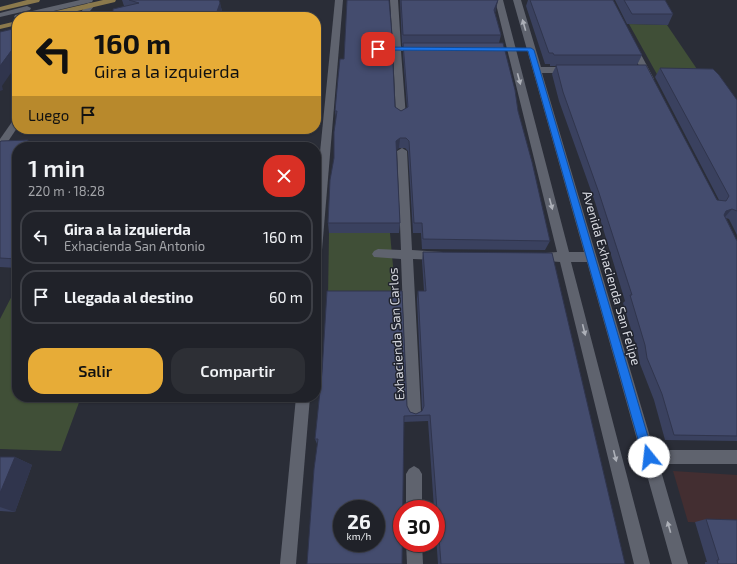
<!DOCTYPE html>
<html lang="es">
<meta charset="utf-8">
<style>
:root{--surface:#202229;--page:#2d2f35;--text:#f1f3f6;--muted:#a2a4a8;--line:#3d3f46;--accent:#e7ac37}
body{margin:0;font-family:"Exo 2",sans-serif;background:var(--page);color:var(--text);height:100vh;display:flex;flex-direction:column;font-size:15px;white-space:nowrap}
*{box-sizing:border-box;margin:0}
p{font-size:13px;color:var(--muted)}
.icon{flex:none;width:22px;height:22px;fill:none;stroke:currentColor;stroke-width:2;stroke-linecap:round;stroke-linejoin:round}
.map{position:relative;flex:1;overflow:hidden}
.side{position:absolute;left:12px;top:142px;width:309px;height:260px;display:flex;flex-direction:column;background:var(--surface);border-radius:16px;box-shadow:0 1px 3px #0004,0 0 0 1px var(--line)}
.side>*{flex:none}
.hud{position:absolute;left:12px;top:12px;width:309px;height:122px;border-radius:16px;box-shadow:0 1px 3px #0004,0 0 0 1px var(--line);background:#e7ac37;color:#111;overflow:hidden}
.speed{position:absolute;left:333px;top:500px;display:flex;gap:8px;font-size:20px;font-weight:700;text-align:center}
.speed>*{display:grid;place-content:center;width:52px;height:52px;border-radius:50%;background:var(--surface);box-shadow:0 1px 3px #0004,0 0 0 1px var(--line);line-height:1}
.speed small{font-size:10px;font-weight:400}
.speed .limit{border:6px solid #d22;background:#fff;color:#111}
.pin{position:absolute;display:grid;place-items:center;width:34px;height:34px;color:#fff;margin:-17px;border-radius:8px;box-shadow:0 2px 6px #0006}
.me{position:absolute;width:44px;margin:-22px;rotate:344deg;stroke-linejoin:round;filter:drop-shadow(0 0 3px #0008)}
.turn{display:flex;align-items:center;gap:14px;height:84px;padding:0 16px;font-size:18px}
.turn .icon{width:52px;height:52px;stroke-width:2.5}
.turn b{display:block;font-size:28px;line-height:34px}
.then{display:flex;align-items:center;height:38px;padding:0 16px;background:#0003;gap:8px;font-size:15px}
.round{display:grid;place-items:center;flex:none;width:42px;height:42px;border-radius:16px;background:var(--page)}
.summary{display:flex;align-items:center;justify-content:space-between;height:68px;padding:0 16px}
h1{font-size:24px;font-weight:600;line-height:30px}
.button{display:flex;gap:8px;margin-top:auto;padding:8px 16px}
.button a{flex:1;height:46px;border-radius:16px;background:var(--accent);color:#111;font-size:16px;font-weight:600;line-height:46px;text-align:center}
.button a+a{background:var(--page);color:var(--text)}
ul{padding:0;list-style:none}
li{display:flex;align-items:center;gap:12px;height:54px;margin:0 8px 6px;padding:0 8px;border:2px solid var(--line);border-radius:16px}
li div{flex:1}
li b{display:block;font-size:15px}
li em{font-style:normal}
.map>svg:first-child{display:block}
.industrial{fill:#432e31}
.green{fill:#404f37}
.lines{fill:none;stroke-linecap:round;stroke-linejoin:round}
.minor{fill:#5f636e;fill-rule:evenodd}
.major{fill:#8b794c;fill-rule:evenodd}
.wall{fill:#3a415f}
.shaded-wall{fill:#30354d}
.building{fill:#444c6e;stroke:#30354d;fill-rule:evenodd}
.oneway{fill:#adb0b8}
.route{fill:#1a73e8;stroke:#114b97}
.labels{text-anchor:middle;stroke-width:3;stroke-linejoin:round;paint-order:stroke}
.street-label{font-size:13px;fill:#d7d9e0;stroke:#20232d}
</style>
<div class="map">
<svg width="737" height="564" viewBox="0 0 737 564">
<rect width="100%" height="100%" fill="#2a2d37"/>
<path class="industrial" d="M673 471 737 475V524L688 522Z"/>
<g class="green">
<path d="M629 24 667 25 703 78H659Z"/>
<path d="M329 233H390L396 299H328Z"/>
<path d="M17 286V397H81L61 451 0 449V319Z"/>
</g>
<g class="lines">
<g class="minor">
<path d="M80 0H93L92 2 28 17H17V19L14 17 15 15Z"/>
<path d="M335 0H343L322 250 320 253 316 255V193Z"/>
<path d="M390 0H398L401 47H419L423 49 419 51H401L406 117 401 120 396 117 393 51H378L374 49 378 47H393Z"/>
<path d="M495 0H503L569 252H584L513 0H521L541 67H570L574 70 570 73H542L654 450H737V464H659L688 564H672L587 262H571L650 564H634L560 262 534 260 532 257 534 254 557 252Z"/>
<path d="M88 3H91L95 5 85 17H77Z"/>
<path d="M27 6 31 8 30 10 0 17V13Z"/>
<path d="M629 43H635L636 45 654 79 653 81 650 82 646 79 628 45Z"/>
<path d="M17 118V128L3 149 0 150V139L14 119Z"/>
<path d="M402 148 407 151 412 250 442 252 444 255 442 258 438 260 413 259 421 412 419 417 414 419 409 417 407 412 401 259 374 257 372 254 374 251 378 249 401 250 397 151Z"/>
<path d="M296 397H310L296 564H280Z"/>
<path d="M414 466 419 469 422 474V509H406V474L409 469Z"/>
<path d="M406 543H422L423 564H407Z"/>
</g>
<g class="major">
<path d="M27 0H40L39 2 0 11V7Z"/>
<path d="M103 0H116L115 2 52 17H38L39 15Z"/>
<path d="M17 21V25L0 29V25Z"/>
</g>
</g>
<g class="wall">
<path d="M122 0H219L222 11 220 17H114L113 16 125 6H124Z"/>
<path d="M347 0 392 35 391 43 395 107 401 111 407 108 403 54V46H402L400 0H498L495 13 501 35 499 43 518 111 550 241 545 250 422 249 421 233H413L408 151 405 148H399L396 150 400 223 399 233H329L328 223 334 158 336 119 335 111 344 59Z"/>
<path d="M528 0H613L642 55 637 65 717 200H719L655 77 660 68 737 100V235L729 219 726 218 737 241V441L665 440 654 400 640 364 638 352 623 303 625 301 595 202 559 101 552 74 556 66H550V64H545L526 6Z"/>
<path d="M615 0H665L673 14 668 25 627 24Z"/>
<path d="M0 142 17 147V268L0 267Z"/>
<path d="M423 252 625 564H438L436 536V509H434L428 421 403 422 317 444 315 439 407 406 410 412 416 414 422 411V410L417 299 418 291H424L422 261Z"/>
<path d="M0 457H15L32 465 15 512 0 511Z"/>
<path d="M706 519 737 564H705V562H707L695 522Z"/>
</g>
<g class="shaded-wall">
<path d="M498 0 496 10 492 20 494 10Z"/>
<path d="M220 3 222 11 220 17H215Z"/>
<path d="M378 35V46L373 39Z"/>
<path d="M17 43V64L2 86 3 90 0 91V66Z"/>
<path d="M400 138 399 148 396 151V141Z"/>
<path d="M28 140 33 147H25Z"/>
<path d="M732 209 724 218 719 219 726 211Z"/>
<path d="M15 457 32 465 15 512 0 507V493Z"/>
</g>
<g class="building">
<path d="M129 0H219L220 3 215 17 113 16V9L139 3Z"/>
<path d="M347 0H389L392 35H378L373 39 378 42 392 43 395 107 401 111 408 107 403 43H503L515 90 518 111 532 162 550 241 423 239 422 223H414L409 141 406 138H400L396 141 400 223H328L330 180 334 158V132L337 111H335L338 78 340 59H344Z"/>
<path d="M401 0H498L494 10 501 35H403Z"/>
<path d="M530 0H613L642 55H554L553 53H549Z"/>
<path d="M624 0H665L673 14H632Z"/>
<path d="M17 28V43L0 66V32Z"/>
<path d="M556 65H646L717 200 726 201 729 196 660 68 713 69 719 75 737 100V211L732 209 726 211 724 215 737 241V436L674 435 662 394 647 358 645 345 630 295H632L599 193 563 92Z"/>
<path d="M28 140 25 147H17V259L0 258V142L1 141Z"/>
<path d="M423 252 552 253 625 564H441L430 415 404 416 402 564H307L314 469 318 439H315L322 372 327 291H402L407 406 410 412 416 414 422 411 424 406 418 291H426ZM342 509H376V543H342Z"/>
<path d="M0 457H15L0 493Z"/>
<path d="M706 519 737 520V564H718L717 560H719Z"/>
</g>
<defs><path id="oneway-solid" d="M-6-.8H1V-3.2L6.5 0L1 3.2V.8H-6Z"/></defs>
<g class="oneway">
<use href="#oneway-solid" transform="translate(524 25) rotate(-106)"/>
<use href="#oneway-solid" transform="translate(519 79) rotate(75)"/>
<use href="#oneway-solid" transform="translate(551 204) rotate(75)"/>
<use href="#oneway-solid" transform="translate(584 330) rotate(76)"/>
<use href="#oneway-solid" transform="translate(615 456) rotate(76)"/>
<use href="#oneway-solid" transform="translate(669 527) rotate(-106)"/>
</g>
<path class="route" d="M376 47 531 48 534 50 654 457 653 461 649 463 645 461 643 457 528 51 378 50 375 49Z"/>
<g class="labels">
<g class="street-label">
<text transform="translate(612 278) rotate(74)" y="5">Avenida Exhacienda San Felipe</text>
<text transform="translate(396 334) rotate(-93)" y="5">Exhacienda San Carlos</text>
</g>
</g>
</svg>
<div class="speed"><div>26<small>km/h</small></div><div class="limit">30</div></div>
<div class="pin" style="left:378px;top:49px;background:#d93025"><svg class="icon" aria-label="arrive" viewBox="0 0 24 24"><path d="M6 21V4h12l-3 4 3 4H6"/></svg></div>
<svg class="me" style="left:649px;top:457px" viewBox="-20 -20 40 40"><circle r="19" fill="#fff"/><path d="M0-13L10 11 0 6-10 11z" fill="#1a73e8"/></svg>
<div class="hud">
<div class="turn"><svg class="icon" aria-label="left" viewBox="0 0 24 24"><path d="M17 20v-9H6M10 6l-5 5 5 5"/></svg><div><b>160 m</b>Gira a la izquierda</div></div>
<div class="then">Luego<svg class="icon" aria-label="arrive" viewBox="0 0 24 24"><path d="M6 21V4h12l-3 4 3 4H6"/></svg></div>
</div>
<section class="side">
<div class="summary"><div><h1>1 min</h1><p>220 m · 18:28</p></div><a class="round" style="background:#d93025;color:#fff"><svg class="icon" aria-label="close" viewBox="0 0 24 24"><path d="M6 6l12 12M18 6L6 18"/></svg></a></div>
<ul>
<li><svg class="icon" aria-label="left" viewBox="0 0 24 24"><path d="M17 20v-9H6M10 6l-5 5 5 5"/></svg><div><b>Gira a la izquierda</b><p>Exhacienda San Antonio</p></div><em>160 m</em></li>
<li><svg class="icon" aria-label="arrive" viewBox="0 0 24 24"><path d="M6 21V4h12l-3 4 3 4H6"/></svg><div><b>Llegada al destino</b></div><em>60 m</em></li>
</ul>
<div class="button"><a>Salir</a><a>Compartir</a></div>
</section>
</div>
